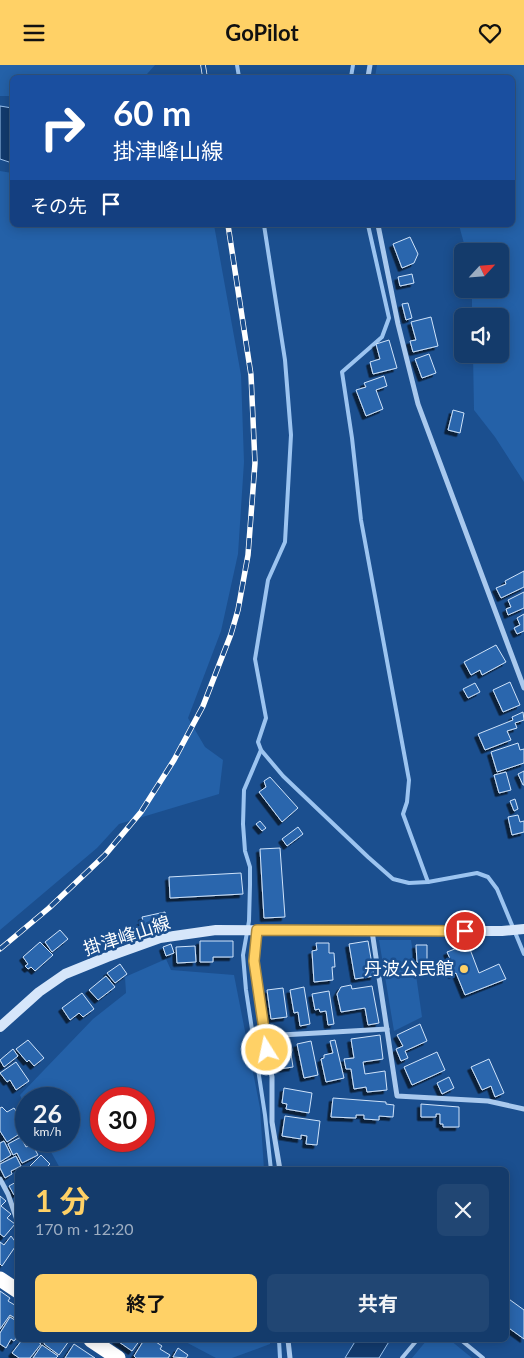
<!DOCTYPE html>
<html lang="ja">
<meta charset="utf-8">
<style>
:root{--surface:#143b6b;--page:#214673;--text:#f1f3f6;--muted:#9dadc1;--line:#33557e;--accent:#ffd166}
body{margin:0;font-family:Lato,"Noto Sans JP",sans-serif;background:var(--page);color:var(--text);height:100vh;display:flex;flex-direction:column;font-size:19px;white-space:nowrap}
*{box-sizing:border-box;margin:0}
p{font-size:16px;color:var(--muted)}
.icon{flex:none;width:28px;height:28px;fill:none;stroke:currentColor;stroke-width:2;stroke-linecap:round;stroke-linejoin:round}
.map{position:relative;flex:1;overflow:hidden}
.side{position:absolute;left:15px;top:1102px;width:494px;height:175px;display:flex;flex-direction:column;background:var(--surface);border-radius:8px;box-shadow:0 2px 12px #0003,0 0 0 1px var(--line)}
.side>*{flex:none}
.banner{position:absolute;left:10px;top:10px;width:505px;height:152px;border-radius:8px;box-shadow:0 2px 12px #0003,0 0 0 1px var(--line);background:#1a4fa0;color:#fff;overflow:hidden}
.needle{width:32px;rotate:64deg}
.controls{position:absolute;left:454px;top:178px;display:grid;gap:10px}
.controls a{display:grid;place-items:center;width:55px;height:55px;border-radius:8px;background:var(--surface);box-shadow:0 2px 12px #0003,0 0 0 1px var(--line);font-size:25px}
.speed{position:absolute;left:15px;top:1022px;display:flex;gap:10px;font-size:25px;font-weight:700;text-align:center}
.speed>*{display:grid;place-content:center;width:65px;height:65px;border-radius:50%;background:var(--surface);box-shadow:0 2px 12px #0003,0 0 0 1px var(--line);line-height:1}
.speed small{font-size:12px;font-weight:400}
.speed .limit{border:8px solid #d22;background:#fff;color:#111}
.pin{position:absolute;display:grid;place-items:center;width:42px;height:42px;color:#fff;margin:-21px;border:2px solid #fff;border-radius:50%;box-shadow:0 1px 5px #0007}
.me{position:absolute;width:55px;margin:-28px;rotate:350deg;stroke-linejoin:round;filter:drop-shadow(0 0 4px #0008)}
.turn{display:flex;align-items:center;gap:18px;height:105px;padding:0 20px;font-size:22px}
.turn .icon{width:65px;height:65px;stroke-width:2.5}
.turn b{display:block;font-size:35px;line-height:42px}
.then{display:flex;align-items:center;height:48px;padding:0 20px;background:#0003;gap:10px;font-size:19px}
.round{display:grid;place-items:center;flex:none;width:52px;height:52px;border-radius:8px;background:var(--page)}
.headline{display:flex;align-items:center;justify-content:space-between;height:85px;padding:0 20px}
h1{font-size:30px;font-weight:700;line-height:38px;color:var(--accent)}
.action{display:flex;gap:10px;margin-top:auto;padding:10px 20px}
.action a{flex:1;height:58px;border-radius:8px;background:var(--accent);color:#111;font-size:20px;font-weight:700;line-height:58px;text-align:center}
.action a+a{background:var(--page);color:var(--text)}
header{display:flex;justify-content:space-between;align-items:center;height:65px;padding:0 20px;background:var(--accent);color:#111;font-size:22px;font-weight:700}
.map>svg:first-child{display:block}
.green{fill:#2461a8;fill-rule:evenodd}
.water{fill:#123a6d;stroke:#9cc4f0}
.lines{fill:none;stroke-linecap:round;stroke-linejoin:round}
.stream{stroke:#9cc4f0;stroke-width:4}
.building{fill:#2a66ad;stroke:#cfe3fa;filter:url(#shadow)}
.lane{stroke:#a9c9ee;stroke-width:4}
.street{stroke:#a9c9ee;stroke-width:5}
.secondary{stroke:#d6e6fa;stroke-width:10}
.highway{stroke:#fff;stroke-width:15}
.rail-casing{stroke:#fff;stroke-width:5.5}
.rail{stroke:#1b4f8f;stroke-width:4;stroke-dasharray:11;stroke-linecap:butt}
.route-casing{stroke:#a68842;stroke-width:12}
.route{stroke:#ffd166;stroke-width:9}
.poi-dot{fill:#ffd166;stroke:#1b4f8f;stroke-width:2}
.labels{text-anchor:middle;stroke-width:5;stroke-linejoin:round;paint-order:stroke}
.street-label{font-size:18px;fill:#fff;stroke:#1b4f8f}
.poi-label{font-size:18px;fill:#fff;stroke:#1b4f8f;text-anchor:end}
</style>
<header><svg class="icon" aria-label="menu" viewBox="0 0 24 24"><path d="M4 6h16M4 12h16M4 18h16"/></svg>GoPilot<svg class="icon" aria-label="heart" viewBox="0 0 24 24"><path d="M12 20l-8-8c-3-5 5-10 8-4 3-6 11-1 8 4z"/></svg></header>
<div class="map">
<svg width="524" height="1293" viewBox="0 0 524 1293">
<defs>
<filter id="shadow"><feDropShadow dx="-3.5" dy="3.5" stdDeviation="0" flood-color="#0009"/></filter>
</defs>
<rect width="100%" height="100%" fill="#1b4f8f"/>
<g class="green">
<path d="M0 0H155L147 9 140 12H12V31H0Z"/>
<path d="M377 0H524V417L495 372 474 345 473 289H500V251H472V224H500V186H466L459 160H512V12H375Z"/>
<path d="M0 106 12 108V160H214L241 310 244 397 238 489 221 566 188 653 205 682 223 695 219 729 119 759 97 783 0 865Z"/>
<path d="M379 875H411L422 952 394 966Z"/>
<path d="M166 894 171 905 234 910 260 1043 264 1105H61L45 1076H69V1034H26V1043L20 1030 93 954 126 928 125 912ZM101 1034H144V1076H101Z"/>
<path d="M182 1275H270V1279L232 1293H216Z"/>
<path d="M427 1275H450L472 1293H412Z"/>
</g>
<g class="water">
<path d="M0 41 12 43V98L0 94Z"/>
<path d="M356 1275H390L379 1293H345Z"/>
</g>
<g class="lines">
<g class="stream">
<path d="M237 0 239 12"/>
<path d="M351 12 353 0"/>
<path d="M264 160 285 295 291 370 285 477 268 515 255 594 266 653 258 677 261 685 283 711 368 792 393 814 409 818 428 817 477 808 488 812 497 824 524 889"/>
<path d="M368 160 389 253 382 272 342 307 352 373 361 455 409 715 407 737 403 749 428 817"/>
<path d="M261 685 244 725 243 759 245 786 250 802V820L249 856 243 890 246 925 265 1050 271 1105"/>
<path d="M279 1275 280 1293"/>
</g>
</g>
<g class="building">
<path d="M410 172 418 189 414 198 402 203 393 179Z"/>
<path d="M412 209 414 218 400 221 398 212Z"/>
<path d="M408 238 412 253 406 255 402 239Z"/>
<path d="M431 252 438 281 413 287 410 276 416 275 411 257Z"/>
<path d="M389 275 397 303 373 309 370 297 380 294 376 279Z"/>
<path d="M429 289 436 308 422 313 415 294Z"/>
<path d="M384 311 387 321 376 325 383 344 366 351 356 325 366 322 364 318Z"/>
<path d="M453 345 464 348 460 368 448 365Z"/>
<path d="M524 506V522L501 533 496 523 506 519 505 516Z"/>
<path d="M524 527V543L508 550 506 544 511 542 508 535Z"/>
<path d="M524 549V566L517 569 514 563 520 560 517 553Z"/>
<path d="M496 580 506 597 482 610 480 605 471 610 464 597Z"/>
<path d="M510 617 520 640 503 647 493 625Z"/>
<path d="M475 618 480 627 468 633 463 624Z"/>
<path d="M523 647 524 655 515 658 517 663 507 666 511 675 485 685 478 669 513 655 512 652Z"/>
<path d="M518 678 520 685 524 684V698L497 707 491 687Z"/>
<path d="M524 706V720H523L518 709Z"/>
<path d="M506 707 511 725 499 728 494 710Z"/>
<path d="M270 712 298 743 282 757 259 727 266 722 264 716Z"/>
<path d="M515 734 518 744 514 746 510 736Z"/>
<path d="M518 750 520 757 524 756V767L512 770 508 752Z"/>
<path d="M260 756 266 763 262 766 256 759Z"/>
<path d="M298 762 303 769 287 781 282 774Z"/>
<path d="M280 783 285 852 264 853 260 784Z"/>
<path d="M241 808 243 829 170 833 169 812Z"/>
<path d="M165 847 168 865 135 872 133 863 141 862 140 857 143 856 142 852Z"/>
<path d="M60 865 68 874 52 887 45 877Z"/>
<path d="M200 876H233V892H213V897H200Z"/>
<path d="M368 876 374 911 355 914 349 879Z"/>
<path d="M40 877 53 890 35 906 31 902 28 904 25 901 28 899 23 892Z"/>
<path d="M316 878H329V888H334L335 902H332L333 915 314 917 312 886 317 885Z"/>
<path d="M171 879 174 888 166 891 163 882Z"/>
<path d="M468 879 479 908 499 899 506 914 465 930 456 908 452 910 448 900 452 898 447 887Z"/>
<path d="M416 880H427V897H417Z"/>
<path d="M195 881 196 897 177 898 176 882Z"/>
<path d="M120 899 127 909 115 918 107 908Z"/>
<path d="M106 911 115 922 98 935 89 925Z"/>
<path d="M351 920 352 924 372 921 379 958 368 960 365 943 341 947 337 929 341 922Z"/>
<path d="M304 922 310 959 300 961 298 947 294 948 290 925Z"/>
<path d="M283 923 287 952 271 954 267 925Z"/>
<path d="M329 926 334 959 328 960 326 946 320 947 319 944 315 945 312 929Z"/>
<path d="M82 928 94 944 83 952 79 948 70 955 62 943Z"/>
<path d="M420 959 427 976 405 986 408 993 401 996 396 984 403 981 397 970Z"/>
<path d="M380 970 383 994 363 997 365 1009 385 1006 387 1025 367 1027 366 1022 354 1024 351 1004H346L344 994 354 993 351 974Z"/>
<path d="M28 975 44 993 34 1001 29 995 27 997 16 984Z"/>
<path d="M335 975 344 1013 326 1017 321 994 324 993V990L333 988 330 976Z"/>
<path d="M289 976 293 1002 279 1004 275 978Z"/>
<path d="M311 976 318 1010 304 1013 297 979Z"/>
<path d="M13 984 18 991 4 1002 0 995Z"/>
<path d="M437 987 445 1005 412 1020 404 1002Z"/>
<path d="M489 994 504 1028 495 1032 491 1021 482 1025 471 1002Z"/>
<path d="M16 997 29 1016 16 1025 10 1015 7 1017 0 1008Z"/>
<path d="M449 1012 454 1023 442 1029 437 1018Z"/>
<path d="M284 1023 312 1028 309 1048 286 1044 287 1039 282 1038Z"/>
<path d="M333 1033 386 1037V1039L394 1040 393 1052 379 1051V1055L364 1054V1050H356V1053L331 1052Z"/>
<path d="M421 1039 459 1042V1062H443V1059H440V1049H436V1052H421Z"/>
<path d="M2 1042 7 1047 14 1043 23 1057 16 1061 21 1068 7 1077 0 1066V1043Z"/>
<path d="M285 1051 320 1056 317 1080 306 1079 307 1071 301 1070V1074L282 1071Z"/>
<path d="M21 1072 26 1082 32 1079 38 1090 22 1098 17 1088 13 1090 8 1079Z"/>
<path d="M4 1076 11 1090 0 1097V1078Z"/>
<path d="M41 1090 50 1099 44 1105H26Z"/>
<path d="M16 1091 21 1101 11 1106 12 1109 5 1113 0 1103V1099Z"/>
<path d="M18 1116V1128L14 1130 9 1121Z"/>
<path d="M0 1131 6 1136 1 1141 11 1149 7 1153 15 1159 4 1172 0 1169Z"/>
<path d="M11 1171 17 1179 2 1201 0 1199V1177L4 1180Z"/>
<path d="M0 1226 10 1233 8 1236 18 1242V1255L10 1250 0 1264Z"/>
<path d="M506 1232 524 1245V1274L506 1261Z"/>
<path d="M10 1252 18 1257V1271L14 1276 11 1274 6 1283 0 1279V1268Z"/>
<path d="M22 1275H35L41 1279 30 1293H19L12 1288Z"/>
<path d="M43 1275H68L69 1276 59 1290 44 1279 45 1277Z"/>
<path d="M116 1275H140L132 1286Z"/>
<path d="M144 1275 149 1277 153 1275 162 1281 160 1284 170 1290 168 1293H136L134 1291Z"/>
<path d="M74 1279 95 1293H65Z"/>
<path d="M42 1280 58 1291 56 1293H33Z"/>
<path d="M178 1283 188 1290 186 1293 173 1292Z"/>
</g>
<g class="lines">
<g class="lane">
<path d="M461 1275 483 1293"/>
<path d="M402 1293 417 1275"/>
</g>
<g class="street">
<path d="M368 12 370 0"/>
<path d="M378 160 398 259 418 339 524 623"/>
<path d="M257 866 254 896 264 971 272 1012V1057L280 1105"/>
<path d="M372 866 397 1031 488 1036 524 1044"/>
<path d="M264 971 387 964"/>
<path d="M0 1114 8 1129 18 1158"/>
<path d="M288 1275 290 1293"/>
</g>
<path class="secondary" d="M0 962 39 927 65 909 107 892 160 873 216 865 372 866H502L524 864"/>
<g class="highway">
<path d="M0 1214 18 1226"/>
<path d="M91 1275 118 1293"/>
</g>
<defs>
<g id="rail">
<path d="M203 0 205 12"/>
<path d="M0 884 49 843 105 790 141 747 174 695 203 641 231 569 238 545 248 490 255 398 251 310 228 160"/>
</g>
</defs>
<use href="#rail" class="rail-casing"/>
<use href="#rail" class="rail"/>
</g>
<g class="lines">
<defs>
<path id="route" d="M267 985 254 896 257 865 465 866"/>
</defs>
<use href="#route" class="route-casing"/>
<use href="#route" class="route"/>
</g>
<circle class="poi-dot" cx="464" cy="904" r="5"/>
<g class="labels">
<g class="street-label">
<text transform="translate(127 871) rotate(-18)" y="6">掛津峰山線</text>
</g>
<g class="poi-label">
<text x="454" y="910">丹波公民館</text>
</g>
</g>
</svg>
<div class="controls">
<a><svg class="needle" viewBox="-14 -14 28 28"><path d="M0-13l5 13h-10z" fill="#e53935"/><path d="M0 13l5-13h-10z" fill="#9dadc1"/></svg></a>
<a><svg class="icon" aria-label="sound" viewBox="0 0 24 24"><path d="M4 9h4l5-4v14l-5-4H4zM17 9q2 3 0 6"/></svg></a>
</div>
<div class="speed"><div>26<small>km/h</small></div><div class="limit">30</div></div>
<div class="pin" style="left:465px;top:866px;background:#d93025"><svg class="icon" aria-label="arrive" viewBox="0 0 24 24"><path d="M6 21V4h12l-3 4 3 4H6"/></svg></div>
<svg class="me" style="left:267px;top:985px" viewBox="-20 -20 40 40"><circle r="17" fill="#ffd166" stroke="#fff" stroke-width="3"/><path d="M0-11L8 9 0 5-8 9z" fill="#fff"/></svg>
<div class="banner">
<div class="turn"><svg class="icon" aria-label="right" viewBox="0 0 24 24"><path d="M7 20v-9h11M14 6l5 5-5 5"/></svg><div><b>60 m</b>掛津峰山線</div></div>
<div class="then">その先<svg class="icon" aria-label="arrive" viewBox="0 0 24 24"><path d="M6 21V4h12l-3 4 3 4H6"/></svg></div>
</div>
<section class="side">
<div class="headline"><div><h1>1 分</h1><p>170 m · 12:20</p></div><a class="round"><svg class="icon" aria-label="close" viewBox="0 0 24 24"><path d="M6 6l12 12M18 6L6 18"/></svg></a></div>
<div class="action"><a>終了</a><a>共有</a></div>
</section>
</div>
